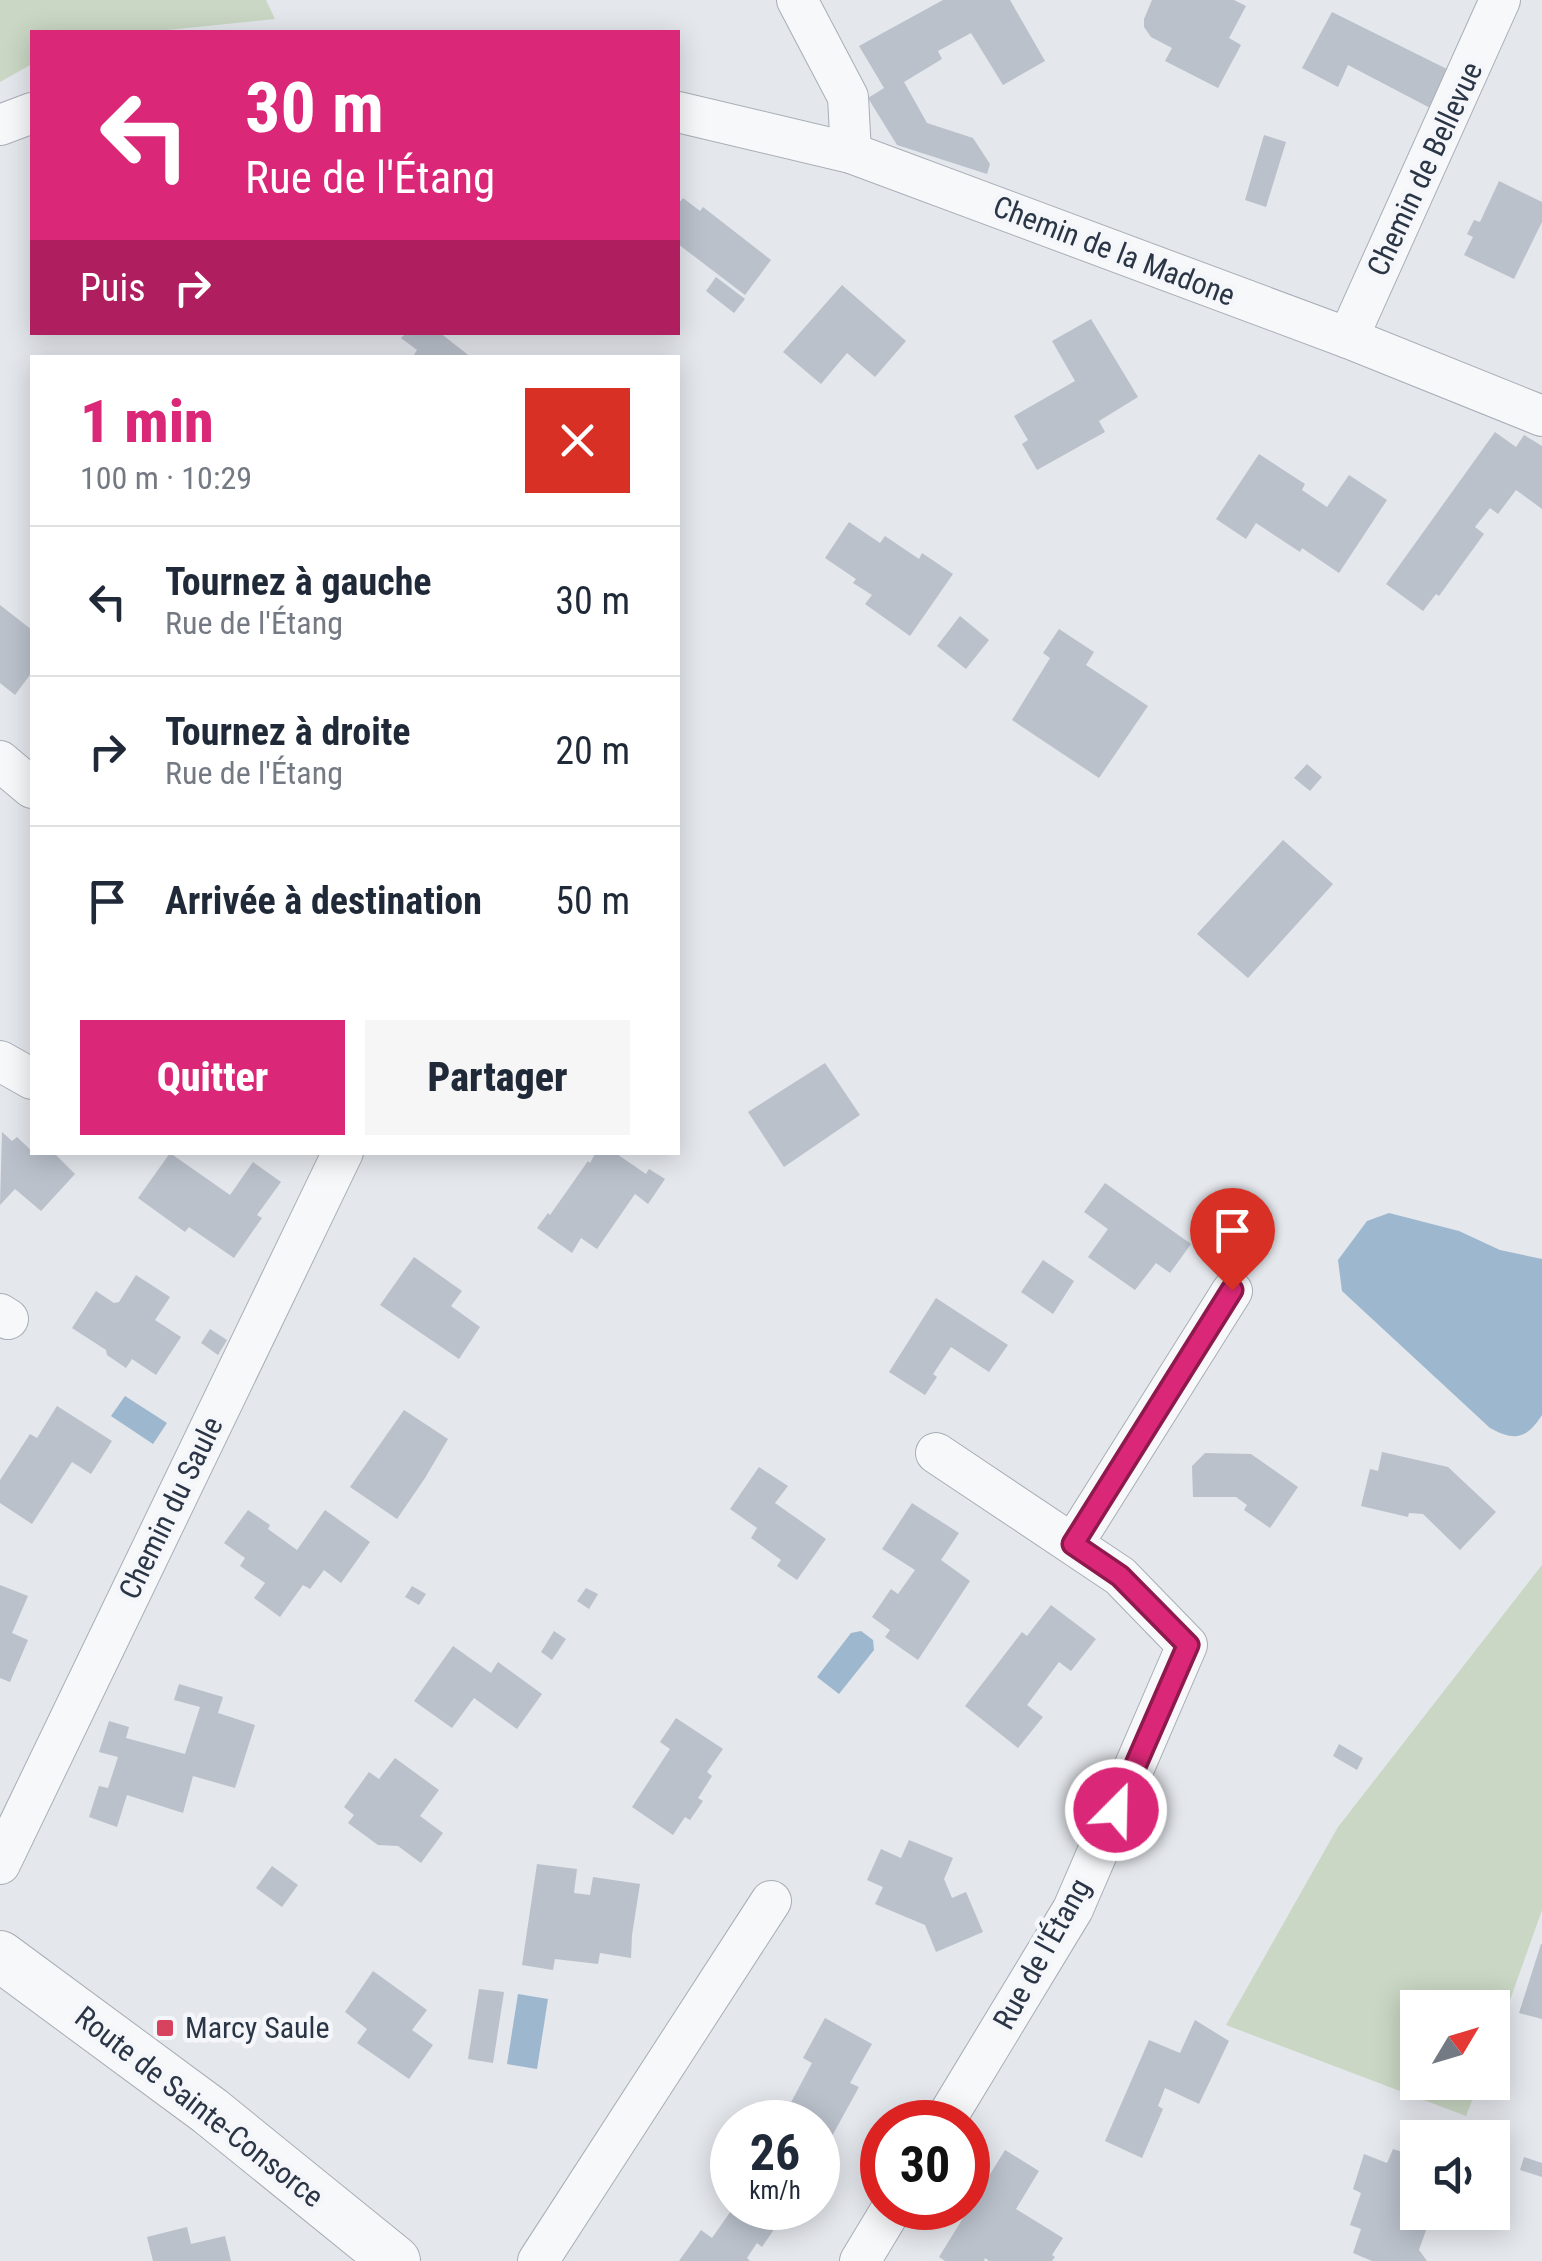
<!DOCTYPE html>
<html lang="fr">
<meta charset="utf-8">
<style>
:root{--surface:#fff;--page:#f6f6f7;--text:#1f2937;--muted:#747a83;--line:#e0e1e3;--accent:#db2777}
body{margin:0;font-family:"Roboto Condensed",sans-serif;background:var(--page);color:var(--text);height:100vh;display:flex;flex-direction:column;font-size:38px;white-space:nowrap}
*{box-sizing:border-box;margin:0}
p{font-size:32px;color:var(--muted)}
.icon{flex:none;width:55px;height:55px;fill:none;stroke:currentColor;stroke-width:2;stroke-linecap:round;stroke-linejoin:round}
.map{position:relative;flex:1;overflow:hidden}
.details{position:absolute;left:30px;top:355px;width:650px;height:800px;display:flex;flex-direction:column;background:var(--surface);border-radius:0px;box-shadow:0 5px 25px #0003}
.details>*{flex:none}
.hud{position:absolute;left:30px;top:30px;width:650px;height:305px;border-radius:0px;box-shadow:0 5px 25px #0003;background:#db2777;color:#fff;overflow:hidden}
.needle{width:65px;rotate:52deg}
.tools{position:absolute;left:1400px;top:1990px;display:grid;gap:20px}
.tools a{display:grid;place-items:center;width:110px;height:110px;border-radius:0px;background:var(--surface);box-shadow:0 5px 25px #0003;font-size:50px}
.speed{position:absolute;left:710px;top:2100px;display:flex;gap:20px;font-size:50px;font-weight:700;text-align:center}
.speed>*{display:grid;place-content:center;width:130px;height:130px;border-radius:50%;background:var(--surface);box-shadow:0 5px 25px #0003;line-height:1}
.speed small{font-size:25px;font-weight:400}
.speed .limit{border:15px solid #d22;background:#fff;color:#111}
.pin{position:absolute;display:grid;place-items:center;width:85px;height:85px;color:#fff;margin:-102px -42px;border-radius:50% 50% 50% 0;rotate:-45deg;box-shadow:0 0 10px #0007}
.pin .icon{rotate:45deg}
.me{position:absolute;width:110px;margin:-55px;rotate:23deg;stroke-linejoin:round;filter:drop-shadow(0 0 8px #0008)}
.turn{display:flex;align-items:center;gap:35px;height:210px;padding:0 50px;font-size:45px}
.turn .icon{width:130px;height:130px;stroke-width:2.5}
.turn b{display:block;font-size:70px;line-height:85px}
.then{display:flex;align-items:center;height:95px;padding:0 50px;background:#0003;gap:20px;font-size:38px}
.round{display:grid;place-items:center;flex:none;width:105px;height:105px;border-radius:0px;background:var(--page)}
.head{display:flex;align-items:center;justify-content:space-between;height:170px;padding:0 50px}
h1{font-size:60px;font-weight:800;line-height:75px;color:var(--accent)}
.cta{display:flex;gap:20px;margin-top:auto;padding:20px 50px}
.cta a{flex:1;height:115px;border-radius:0px;background:var(--accent);color:#fff;font-size:40px;font-weight:800;line-height:115px;text-align:center}
.cta a+a{background:var(--page);color:var(--text)}
ul{padding:0;list-style:none}
li{display:flex;align-items:center;gap:30px;height:150px;padding:0 50px;border-top:2px solid var(--line)}
li div{flex:1}
li b{display:block;font-size:38px}
li em{font-style:normal}
.map>svg:first-child{display:block}
.green{fill:#cad7c4}
.water{fill:#9db7ce}
.building{fill:#bac1cb}
.lines{fill:none;stroke-linecap:round;stroke-linejoin:round}
.minor-casing{stroke:#a8aeb7;stroke-width:42}
.tertiary-casing{stroke:#a8aeb7;stroke-width:52}
.minor{stroke:#f7f8fa;stroke-width:40}
.tertiary{stroke:#f7f8fa;stroke-width:50}
.route-casing{stroke:#8e194d;stroke-width:25}
.route{stroke:#db2777;stroke-width:18}
.poi-dot{fill:#d7425f;stroke:#f4f6f9;stroke-width:4}
.labels{text-anchor:middle;stroke-width:9;stroke-linejoin:round;paint-order:stroke}
.street-label{font-size:30px;fill:#2a3546;stroke:#f4f6f9}
.poi-label{font-size:30px;fill:#2a3546;stroke:#f4f6f9;text-anchor:start}
</style>
<div class="map">
<svg width="1542" height="2261" viewBox="0 0 1542 2261">
<rect width="100%" height="100%" fill="#e4e7ec"/>
<g class="green">
<path d="M0 0H266L275 19 148 32H32V64L0 82Z"/>
<path d="M1542 1565V1910L1493 2048 1492 2008H1418V2082L1479 2083 1466 2116 1226 2025 1338 1827Z"/>
</g>
<g class="water">
<path d="M1389 1213 1459 1231 1500 1250 1542 1259V1415C1526 1440 1514 1441 1490 1428L1342 1291 1338 1260 1367 1221Z"/>
<path d="M125 1396 167 1423 153 1444 111 1416Z"/>
<path d="M861 1631 873 1640 874 1650 839 1694 817 1677 851 1633Z"/>
<path d="M518 1994 548 1999 537 2069 507 2064Z"/>
</g>
<g class="building">
<path d="M943 0H1010L1045 61 1003 85 971 33 938 51 942 59 904 82 927 123 973 138 990 164 987 174 897 145 868 98 884 88 859 46Z"/>
<path d="M1152 0H1234L1246 6 1229 38 1241 45 1218 88 1165 61 1172 48 1151 37 1144 27V19Z"/>
<path d="M1332 12 1451 71 1434 110 1348 65 1338 87 1302 68Z"/>
<path d="M1264 135 1286 142 1266 207 1245 200Z"/>
<path d="M1499 181 1542 202V222L1514 279 1464 255 1473 237 1467 234 1474 220 1480 222Z"/>
<path d="M683 198 700 211 703 207 771 260 745 295 678 244V204Z"/>
<path d="M716 277 745 299 734 313 706 291Z"/>
<path d="M842 285 906 341 875 377 847 353 821 384 783 352Z"/>
<path d="M1091 319 1138 397 1099 421 1105 432 1037 470 1022 444 1028 440 1014 416 1075 381 1052 341Z"/>
<path d="M407 332H439L472 358H412L417 350 401 338Z"/>
<path d="M1495 432 1516 447 1524 435 1542 446V509L1516 490 1498 514 1490 508 1475 527 1484 534 1439 596 1436 594 1423 611 1386 584Z"/>
<path d="M1259 454 1305 484 1302 490 1327 507 1349 475 1387 500 1339 573 1302 548 1300 552 1256 523 1246 539 1216 519Z"/>
<path d="M849 522 880 543 885 536 919 559 922 553 953 574 910 636 865 604 872 595 853 583 856 579 825 558Z"/>
<path d="M0 605 32 630V672L15 695 0 683Z"/>
<path d="M960 616 989 640 966 669 937 646Z"/>
<path d="M1059 629 1094 652 1086 665 1148 706 1099 778 1012 720 1050 658 1043 653Z"/>
<path d="M1307 764 1322 777 1310 791 1294 778Z"/>
<path d="M1283 840 1333 884 1248 978 1197 934Z"/>
<path d="M825 1063 860 1115 784 1167 748 1112Z"/>
<path d="M2 1132 12 1141 17 1137 34 1153 53 1152 75 1174 41 1211 15 1189 0 1205Z"/>
<path d="M596 1152H614L646 1174 649 1169 665 1179 648 1204 635 1194 597 1249 581 1238 572 1253 537 1228 548 1213 550 1215 588 1161 590 1163Z"/>
<path d="M170 1153 230 1195 253 1162 281 1182 257 1215 262 1218 234 1258 189 1227 185 1232 138 1198Z"/>
<path d="M1105 1183 1191 1244 1170 1273 1156 1263 1135 1290 1088 1257 1108 1229 1084 1212Z"/>
<path d="M414 1257 462 1291 451 1306 480 1327 459 1359 380 1305Z"/>
<path d="M1043 1260 1074 1281 1053 1314 1021 1292Z"/>
<path d="M136 1275 170 1297 155 1320 181 1337 156 1375 132 1359 126 1368 107 1355 106 1350 72 1328 96 1291 114 1303 119 1302Z"/>
<path d="M936 1298 1008 1345 989 1372 951 1347 933 1374 937 1377 925 1395 889 1372Z"/>
<path d="M210 1329 227 1340 218 1355 201 1343Z"/>
<path d="M57 1406 112 1441 91 1474 72 1462 32 1524 0 1503V1480L30 1434 37 1438Z"/>
<path d="M404 1410 448 1439 425 1478 397 1519 350 1487Z"/>
<path d="M1382 1452 1448 1467 1496 1512 1460 1550 1423 1514 1409 1513 1408 1517 1361 1506 1370 1469 1378 1471Z"/>
<path d="M1205 1453 1251 1454 1298 1487 1270 1528 1244 1510 1247 1505 1236 1497H1193L1192 1466Z"/>
<path d="M759 1467 788 1486 775 1503 826 1539 797 1580 777 1566 781 1560 751 1538 757 1528 730 1509Z"/>
<path d="M912 1503 959 1533 941 1560 970 1581 918 1660 885 1637 890 1630 872 1617 891 1589 898 1594 915 1570 882 1549Z"/>
<path d="M248 1510 270 1525 268 1529 297 1550 325 1510 370 1542 341 1583 324 1570 310 1589 303 1585 280 1617 254 1598 265 1583 240 1566 245 1558 224 1543Z"/>
<path d="M0 1585 28 1596 12 1633 28 1640 10 1682 0 1678Z"/>
<path d="M412 1586 426 1594 419 1605 405 1597Z"/>
<path d="M586 1588 598 1594 589 1609 577 1601Z"/>
<path d="M1051 1605 1096 1639 1071 1671 1059 1662 1027 1705 1043 1717 1018 1748 965 1706 1022 1632 1027 1636Z"/>
<path d="M554 1631 566 1639 552 1660 541 1652Z"/>
<path d="M453 1646 491 1673 498 1662 542 1694 517 1729 474 1698 452 1728 414 1701Z"/>
<path d="M179 1684 223 1697 218 1713 255 1725 235 1788 193 1776 183 1813 127 1795 117 1827 89 1817 99 1786 108 1788 118 1757 99 1752 109 1721 129 1727 126 1738 185 1754 200 1707 174 1700Z"/>
<path d="M676 1718 723 1749 707 1772 712 1776 698 1798 703 1801 690 1820 685 1817 673 1835 632 1807 670 1749 660 1742Z"/>
<path d="M1339 1744 1363 1758 1357 1770 1333 1756Z"/>
<path d="M395 1758 439 1790 420 1816 443 1833 421 1863 398 1846 378 1845 348 1823 354 1815 344 1807 369 1772 379 1779Z"/>
<path d="M909 1840 953 1858 944 1879 952 1898 966 1892 983 1932 936 1952 925 1925 875 1904 883 1887 867 1880 881 1849 901 1858Z"/>
<path d="M537 1864 577 1869 574 1893 590 1895 593 1877 640 1884 632 1935 631 1958 600 1953 598 1964 555 1959 553 1970 522 1965Z"/>
<path d="M272 1866 298 1885 282 1907 256 1888Z"/>
<path d="M1541 1944H1542V2019L1519 2013Z"/>
<path d="M373 1971 427 2010 412 2030 433 2045 409 2079 357 2043 367 2029 345 2012Z"/>
<path d="M479 1989 504 1992 493 2063 468 2059Z"/>
<path d="M825 2018 872 2044 850 2083 859 2087 826 2147 818 2142V2122L781 2121 812 2063 803 2058Z"/>
<path d="M1195 2020 1229 2041 1199 2104 1165 2088 1158 2106 1163 2109 1142 2158 1105 2141 1149 2040 1180 2053Z"/>
<path d="M1393 2149 1418 2157V2212H1471L1466 2228 1431 2216 1419 2250 1427 2261H1372L1353 2253 1361 2229 1350 2225 1361 2193 1353 2189 1364 2154 1387 2163Z"/>
<path d="M1005 2150 1039 2171 1016 2209 1063 2238 1052 2255 1055 2257 1052 2261H989L985 2258 984 2261H945L939 2257Z"/>
<path d="M1524 2157 1542 2163V2177L1520 2170Z"/>
<path d="M733 2208H785L788 2209 762 2247 757 2243 747 2258 750 2261H679L701 2230 712 2238Z"/>
<path d="M187 2227 191 2244 225 2236 231 2261H153L147 2237Z"/>
</g>
<g class="lines">
<defs>
<g id="minor">
<path d="M797 0 848 97 851 153"/>
<path d="M678 112 851 153 1348 338 1542 416"/>
<path d="M0 125 32 113"/>
<path d="M1348 338 1500 0"/>
<path d="M0 761 32 788"/>
<path d="M0 1061 32 1079"/>
<path d="M0 1314 8 1319"/>
<path d="M936 1453 1120 1576 1187 1645 1073 1909 944 2122"/>
<path d="M1073 1544 1232 1291"/>
<path d="M0 1864 343 1152"/>
<path d="M538 2261 771 1901"/>
<path d="M860 2261 892 2208"/>
</g>
<path id="tertiary" d="M0 1956 210 2111 395 2261"/>
</defs>
<use href="#minor" class="minor-casing"/>
<use href="#tertiary" class="tertiary-casing"/>
<use href="#minor" class="minor"/>
<use href="#tertiary" class="tertiary"/>
</g>
<g class="lines">
<defs>
<path id="route" d="M1116 1810 1188 1645 1120 1576 1073 1544 1232 1290"/>
</defs>
<use href="#route" class="route-casing"/>
<use href="#route" class="route"/>
</g>
<rect class="poi-dot" x="155" y="2018" width="20" height="20" rx="5"/>
<g class="labels">
<g class="street-label">
<text transform="translate(1425 169) rotate(-65)" y="10">Chemin de Bellevue</text>
<text transform="translate(1114 251) rotate(21)" y="10">Chemin de la Madone</text>
<text transform="translate(171 1508) rotate(-64)" y="10">Chemin du Saule</text>
<text transform="translate(1042 1954) rotate(-61)" y="10">Rue de l'Étang</text>
<text transform="translate(199 2107) rotate(38)" y="10">Route de Sainte-Consorce</text>
</g>
<g class="poi-label">
<text x="185" y="2038">Marcy Saule</text>
</g>
</g>
</svg>
<div class="tools">
<a><svg class="needle" viewBox="-14 -14 28 28"><path d="M0-13l5 13h-10z" fill="#e53935"/><path d="M0 13l5-13h-10z" fill="#747a83"/></svg></a>
<a><svg class="icon" aria-label="sound" viewBox="0 0 24 24"><path d="M4 9h4l5-4v14l-5-4H4zM17 9q2 3 0 6"/></svg></a>
</div>
<div class="speed"><div>26<small>km/h</small></div><div class="limit">30</div></div>
<div class="pin" style="left:1232px;top:1290px;background:#d93025"><svg class="icon" aria-label="arrive" viewBox="0 0 24 24"><path d="M6 21V4h12l-3 4 3 4H6"/></svg></div>
<svg class="me" style="left:1116px;top:1810px" viewBox="-20 -20 40 40"><circle r="17" fill="#db2777" stroke="#fff" stroke-width="3"/><path d="M0-11L8 9 0 5-8 9z" fill="#fff"/></svg>
<div class="hud">
<div class="turn"><svg class="icon" aria-label="left" viewBox="0 0 24 24"><path d="M17 20v-9H6M10 6l-5 5 5 5"/></svg><div><b>30 m</b>Rue de l'Étang</div></div>
<div class="then">Puis<svg class="icon" aria-label="right" viewBox="0 0 24 24"><path d="M7 20v-9h11M14 6l5 5-5 5"/></svg></div>
</div>
<section class="details">
<div class="head"><div><h1>1 min</h1><p>100 m · 10:29</p></div><a class="round" style="background:#d93025;color:#fff"><svg class="icon" aria-label="close" viewBox="0 0 24 24"><path d="M6 6l12 12M18 6L6 18"/></svg></a></div>
<ul>
<li><svg class="icon" aria-label="left" viewBox="0 0 24 24"><path d="M17 20v-9H6M10 6l-5 5 5 5"/></svg><div><b>Tournez à gauche</b><p>Rue de l'Étang</p></div><em>30 m</em></li>
<li><svg class="icon" aria-label="right" viewBox="0 0 24 24"><path d="M7 20v-9h11M14 6l5 5-5 5"/></svg><div><b>Tournez à droite</b><p>Rue de l'Étang</p></div><em>20 m</em></li>
<li><svg class="icon" aria-label="arrive" viewBox="0 0 24 24"><path d="M6 21V4h12l-3 4 3 4H6"/></svg><div><b>Arrivée à destination</b></div><em>50 m</em></li>
</ul>
<div class="cta"><a>Quitter</a><a>Partager</a></div>
</section>
</div>
